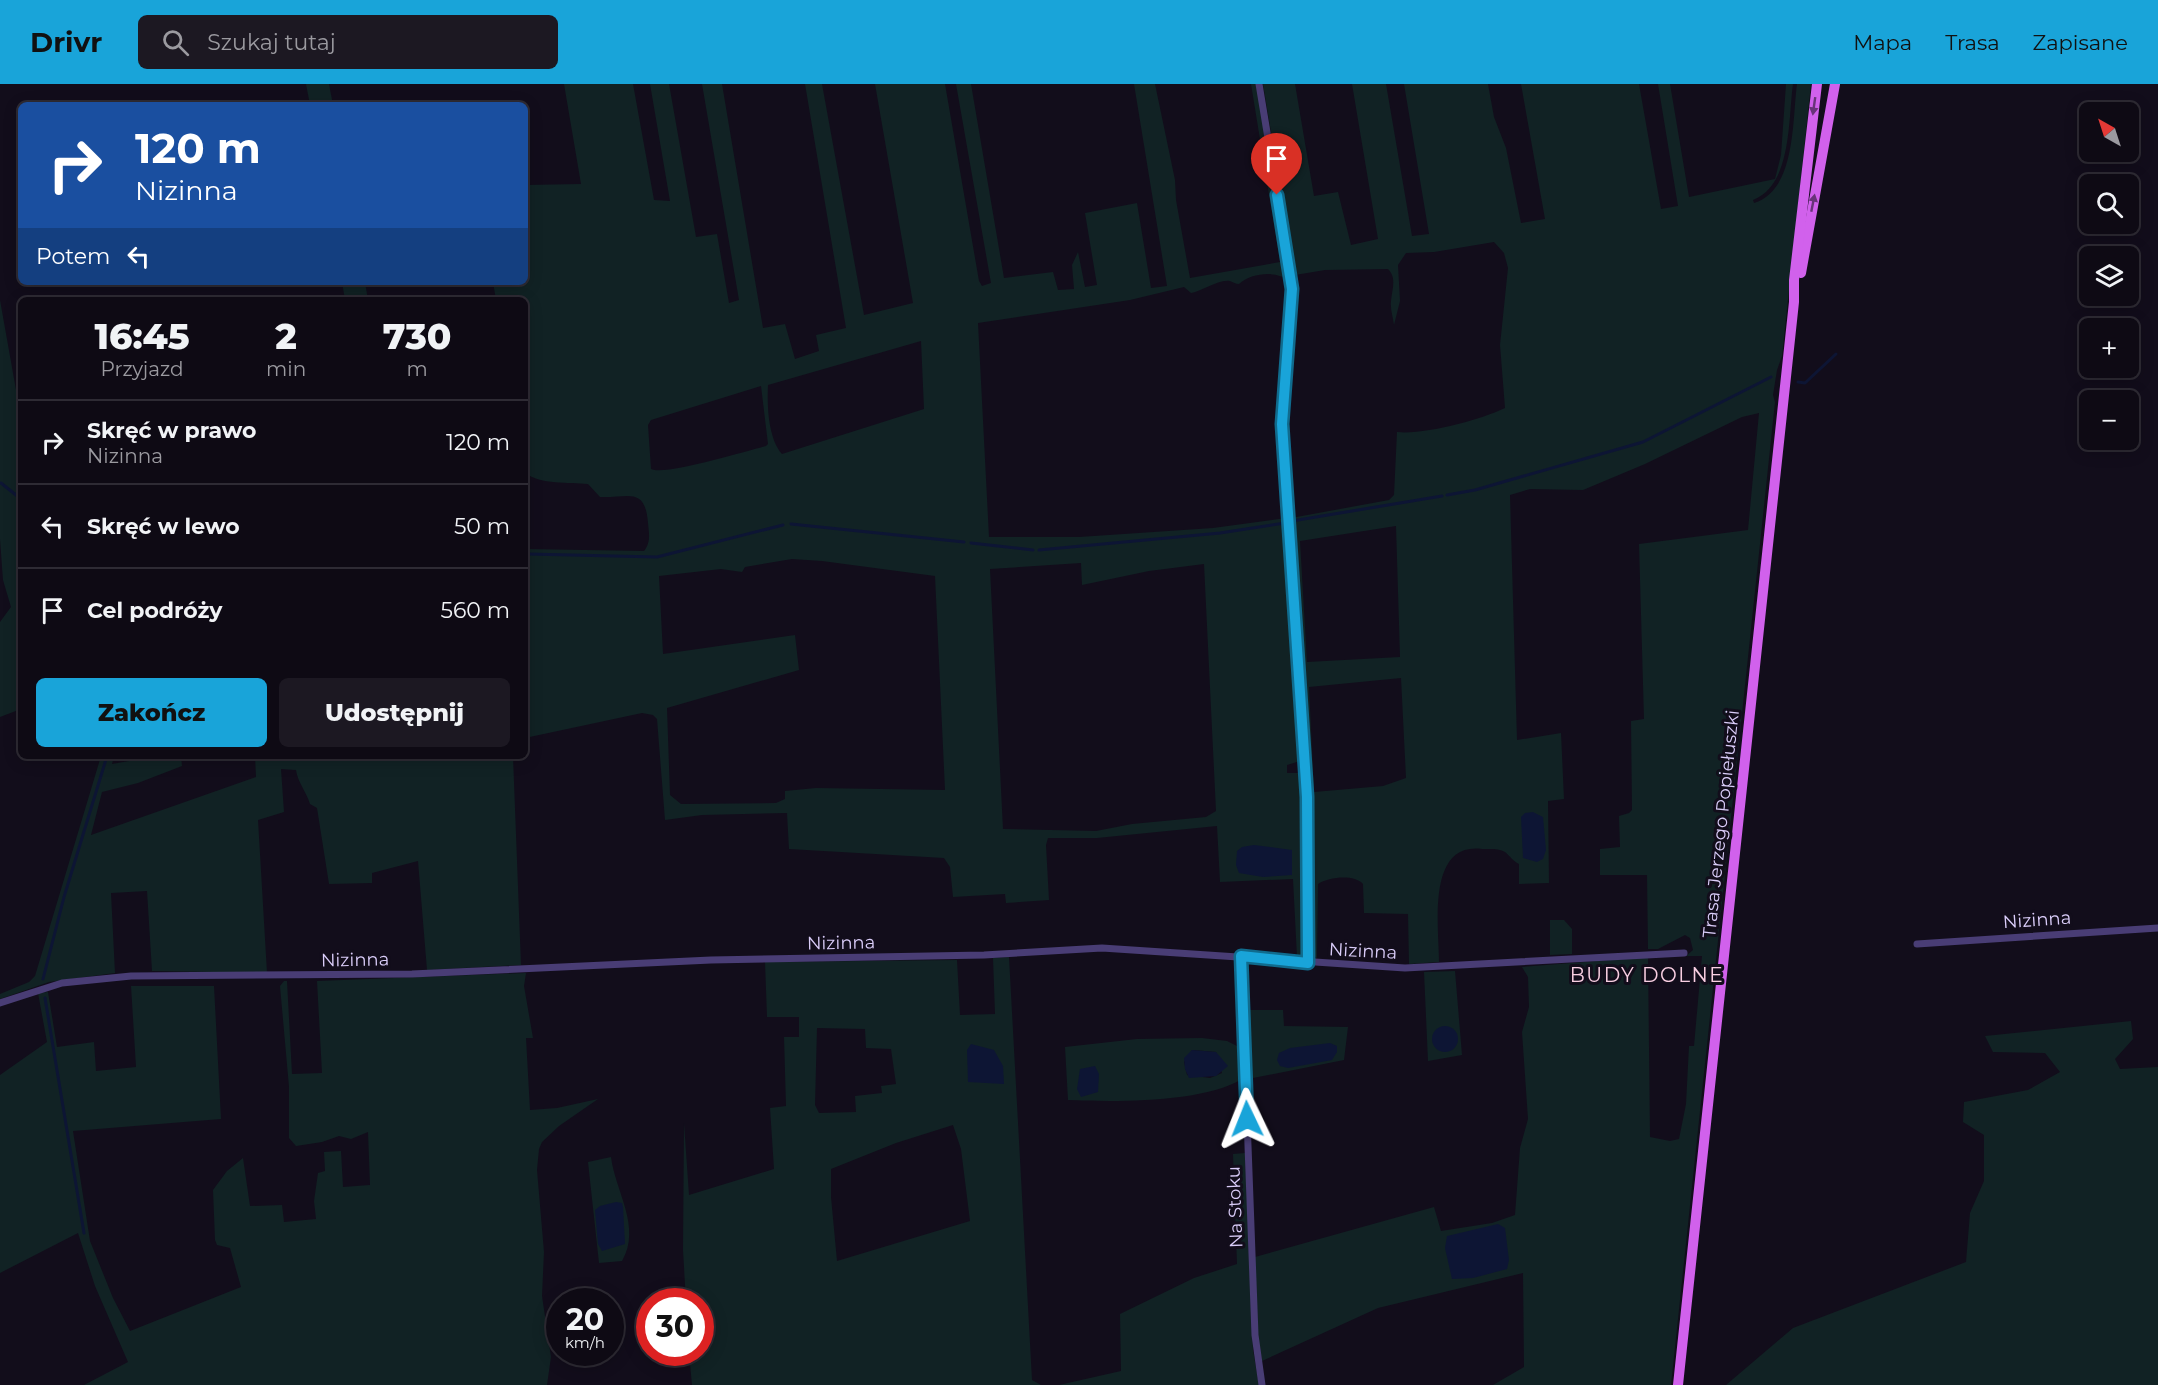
<!DOCTYPE html>
<html lang="pl">
<meta charset="utf-8">
<style>
:root{--surface:#0e0a14;--page:#1c1822;--text:#f1f3f6;--muted:#9b9aa0;--line:#2e2b34;--accent:#19a4d9}
body{margin:0;font-family:Montserrat,sans-serif;background:var(--page);color:var(--text);height:100vh;display:flex;flex-direction:column;font-size:22px;white-space:nowrap}
*{box-sizing:border-box;margin:0}
p{font-size:20px;color:var(--muted)}
.icon{flex:none;width:33px;height:33px;fill:none;stroke:currentColor;stroke-width:2;stroke-linecap:round;stroke-linejoin:round}
.map{position:relative;flex:1;overflow:hidden}
.drawer{position:absolute;left:18px;top:213px;width:510px;height:462px;display:flex;flex-direction:column;background:var(--surface);border-radius:9px;box-shadow:0 3px 15px #0003,0 0 0 2px var(--line)}
.drawer>*{flex:none}
.top-card{position:absolute;left:18px;top:18px;width:510px;height:183px;border-radius:9px;box-shadow:0 3px 15px #0003,0 0 0 2px var(--line);background:#1a4fa0;color:#fff;overflow:hidden}
.needle{width:39px;rotate:321deg}
.buttons{position:absolute;left:2079px;top:18px;display:grid;gap:12px}
.buttons a{display:grid;place-items:center;width:60px;height:60px;border-radius:9px;background:var(--surface);box-shadow:0 3px 15px #0003,0 0 0 2px var(--line);font-size:30px}
.speed{position:absolute;left:546px;top:1204px;display:flex;gap:12px;font-size:30px;font-weight:700;text-align:center}
.speed>*{display:grid;place-content:center;width:78px;height:78px;border-radius:50%;background:var(--surface);box-shadow:0 3px 15px #0003,0 0 0 2px var(--line);line-height:1}
.speed small{font-size:15px;font-weight:400}
.speed .limit{border:9px solid #d22;background:#fff;color:#111}
.pin{position:absolute;display:grid;place-items:center;width:51px;height:51px;color:#fff;margin:-62px -26px;border-radius:50% 50% 50% 0;rotate:-45deg;box-shadow:0 0 6px #0007}
.pin .icon{rotate:45deg}
.me{position:absolute;width:66px;margin:-33px;rotate:358deg;stroke-linejoin:round;filter:drop-shadow(0 0 4px #0008)}
.turn{display:flex;align-items:center;gap:21px;height:126px;padding:0 18px;font-size:27px}
.turn .icon{width:78px;height:78px;stroke-width:2.5}
.turn b{display:block;font-size:42px;line-height:51px}
.then{display:flex;align-items:center;height:57px;padding:0 18px;background:#0003;gap:12px;font-size:22px}
.eta{display:flex;justify-content:space-evenly;align-items:center;height:102px;text-align:center}
.eta b{font-size:36px;font-weight:800;line-height:42px}
.cta{display:flex;gap:12px;margin-top:auto;padding:12px 18px}
.cta a{flex:1;height:69px;border-radius:9px;background:var(--accent);color:#111;font-size:24px;font-weight:800;line-height:69px;text-align:center}
.cta a+a{background:var(--page);color:var(--text)}
ul{padding:0;list-style:none}
li{display:flex;align-items:center;gap:18px;height:84px;padding:0 18px;border-top:2px solid var(--line)}
li div{flex:1}
li b{display:block;font-size:22px}
li em{font-style:normal}
header{display:flex;align-items:center;gap:36px;box-sizing:border-box;height:84px;padding:0 30px;background:var(--accent);color:#111}
header strong{font-size:28px}
nav{display:flex;gap:33px;margin-inline-start:auto;font-size:21px}
.search{width:420px;height:54px;background:var(--page);display:flex;align-items:center;gap:15px;box-sizing:border-box;padding:0 21px;border-radius:9px;color:var(--muted);font-size:22px}
.map>svg:first-child{display:block}
.green{fill:#112224;fill-rule:evenodd}
.water{fill:#0d1534}
.lines{fill:none;stroke-linecap:round;stroke-linejoin:round}
.stream{stroke:#0d1534;stroke-width:3}
.street{stroke:#493d75;stroke-width:7}
.primary{stroke:#d161ec;stroke-width:10}
.oneway{fill:#683379}
.route-casing{stroke:#106b8d;stroke-width:15}
.route{stroke:#19a4d9;stroke-width:10}
.labels{text-anchor:middle;stroke-width:6;stroke-linejoin:round;paint-order:stroke}
.street-label{font-size:18px;fill:#dacdf9;stroke:#120d1b}
.neighbourhood-label{font-size:20px;letter-spacing:1.5px;fill:#f9cfe2;stroke:#120d1b}
</style>
<header>
<strong>Drivr</strong>
<div class="search"><svg class="icon" aria-label="search" viewBox="0 0 24 24"><circle cx="10" cy="10" r="6"/><path d="M15 15l6 6"/></svg>Szukaj tutaj</div>
<nav><a>Mapa</a><a>Trasa</a><a>Zapisane</a></nav>
</header>
<div class="map">
<svg width="2158" height="1301" viewBox="0 0 2158 1301">
<rect width="100%" height="100%" fill="#120d1b"/>
<g class="green">
<path d="M306 0H329L333 21H310Z"/>
<path d="M564 0H633L654 116 670 117 650 0H669L696 153 717 150 729 219 739 216 702 0H722L763 244 785 240 795 275 819 267 816 251 846 244 805 0H822L864 231 913 219 875 0H945L979 197 982 202 991 199 956 0H971L1004 194 1053 188 1058 206 1074 205 1072 181 1078 168 1085 203 1097 201 1085 129 1137 119 1151 204 1167 202 1134 0H1155L1175 96 1176 116 1190 194 1280 178 1251 0H1257L1289 197C1277 186 1251 189 1239 200 1236 200 1233 198 1230 197 1218 195 1203 207 1191 209L1184 203 1130 216 978 239 989 453H1079L1213 444 1286 434 1293 563H1291L1300 677 1287 681V689H1300L1302 693 1305 860 1302 871 1297 873 1293 795 1220 798 1217 742 1097 754H1048L1046 761 1049 816 1006 819 1005 810 953 813 950 783 944 774 789 765 787 729 702 731 665 736 657 635 653 631 642 629 525 654V465L644 467C651 458 649 450 648 439 645 402 629 414 600 413L588 400C569 398 541 401 525 389V216H496L493 198H525V101L581 100ZM921 257 924 325 782 370C768 354 767 321 768 301ZM761 302 768 360 766 362C746 367 665 392 651 385L648 341 651 336ZM792 475 822 477 935 492 945 706 816 704 785 707V715L776 719 681 720 670 711 667 624 799 586 795 551 663 570 659 492 721 485 742 488 745 483ZM1081 479 1082 501 1149 487 1204 480 1216 727 1206 733 1132 740 1096 747 1003 745 990 485Z"/>
<path d="M1263 0H1295L1314 112 1338 108 1351 161 1378 155 1352 0H1386L1412 152 1429 150 1404 0H1488L1494 33 1506 64 1521 139 1545 135 1521 0H1639L1661 125 1678 122 1658 0H1670L1689 113 1775 95 1781 71 1786 0H1793C1788 36 1792 101 1753 116L1754 119C1796 106 1792 37 1797 0H1811L1782 272 1777 286 1773 311 1775 318 1671 1301H1493L1524 1283 1523 1189 1378 1224 1262 1277 1259 1274 1255 1173 1434 1123 1441 1147 1492 1139 1515 1131 1520 1064 1528 1035 1522 948 1529 923 1528 893 1522 883 1648 873 1650 1053 1670 1057 1679 1055 1686 1020 1689 962H1694L1702 872H1686L1693 866 1690 854 1685 851 1658 865H1648L1647 791H1600V765L1620 763 1619 732 1629 729 1632 726 1631 637 1644 635 1639 460 1748 446 1759 329 1742 333 1645 380 1583 406 1530 405 1510 411 1517 656 1561 649 1564 715 1548 717 1549 799 1519 800V780C1513 777 1510 772 1505 768 1499 764 1489 765 1482 765 1426 758 1439 843 1439 878L1409 880 1408 830 1364 829 1363 800C1354 790 1329 793 1318 800L1317 875 1311 867 1291 434 1389 416 1394 411 1397 348C1424 351 1480 336 1505 324L1500 261 1508 184 1504 169 1494 158 1434 168 1406 169 1398 181 1400 217 1394 241C1393 233 1390 225 1391 217 1392 205 1397 194 1388 185L1325 186 1295 191ZM1396 442 1400 573 1307 578 1300 457ZM1401 594 1406 694 1383 702 1314 708 1309 603Z"/>
<path d="M342 198H365L368 216H345Z"/>
<path d="M0 216 21 334V625L0 633V538L11 523 3 496 0 455Z"/>
<path d="M101 672H114L112 680 157 672H181L182 682 138 699 102 708 91 751 256 693 255 672H513L521 881 427 886 418 777 372 789V799L329 800 317 724 310 720C306 707 298 699 296 686L281 685 284 728 258 736 267 889 152 887 147 807 111 809 115 889 49 898 0 915V910L29 898 35 892Z"/>
<path d="M1550 836H1564L1572 845V870L1550 871Z"/>
<path d="M1009 873 1032 1296 1041 1301H692L689 1269H700V1218H686L683 1166 684 1039 689 1111 774 1085 770 1024 786 1022 784 953H799V933H767L765 878 957 876 960 931 995 930 993 874ZM817 944 865 945 866 964 891 965 896 1000 881 1002 882 1009 855 1012 856 1028 819 1029 815 1021ZM953 1041 961 1065 970 1137 837 1177 831 1113V1085L896 1059Z"/>
<path d="M1455 887 1462 971 1428 977 1424 888Z"/>
<path d="M526 889 524 902 533 954H526L530 1026 557 1024 598 1015 559 1042 542 1058 539 1065 537 1086 544 1168 542 1212 551 1273 547 1301H84L128 1278 95 1202 78 1149 0 1189V991L47 958 38 909 48 908 57 963 94 958 96 987 136 983 131 902H214L221 1035 73 1047 90 1157 113 1214 130 1247 241 1203 230 1164 217 1161 215 1156 213 1106 227 1087 243 1074 250 1122 282 1121 284 1138 316 1135 314 1117 318 1089 325 1087 324 1068 341 1067 343 1103 370 1101 368 1048 351 1055 339 1052 322 1058 296 1062 289 1054V1003L280 902 284 897H287L292 990 322 989 317 897Z"/>
<path d="M1245 926H1283L1284 942 1348 943 1344 976 1248 995Z"/>
<path d="M2131 937 2133 955 2115 975 2120 985 2158 983V1301H1726L1793 1244 1966 1178 1970 1129 1984 1097V1051L1963 1038 1964 1018 2028 1006 2060 988 2045 969 1993 968 1985 952Z"/>
<path d="M1202 954 1227 957 1241 964 1242 995C1203 1019 1114 1018 1068 1016L1065 963 1137 955ZM1192 966 1216 968 1222 989 1210 994 1187 991 1184 978Z"/>
<path d="M1245 1069 1253 1266 1259 1301H1059L1121 1287 1120 1230 1194 1194 1237 1180 1233 1070Z"/>
<path d="M611 1073C615 1107 642 1143 622 1177L599 1179 588 1078Z"/>
</g>
<g class="water">
<path d="M1533 728 1543 733 1546 766 1543 775 1537 778 1523 774 1521 733 1525 729Z"/>
<path d="M1254 761 1292 766V791L1263 793 1239 789 1236 781 1237 767 1242 763Z"/>
<circle cx="1445" cy="955" r="13"/>
<path d="M1330 959 1337 962V968L1332 976 1288 984 1280 982 1277 976 1279 969 1290 964Z"/>
<path d="M971 960 994 966 1003 982 1004 1000 968 998 967 966Z"/>
<path d="M1192 966 1216 968 1228 982 1216 992 1189 994 1185 985 1184 974Z"/>
<path d="M1095 982 1099 990 1098 1008 1081 1013 1077 1005 1080 985Z"/>
<path d="M616 1118 622 1119 623 1123 625 1160 602 1167 598 1160 595 1126 600 1122Z"/>
<path d="M1498 1140 1505 1144 1509 1176 1507 1185 1473 1194 1452 1195 1445 1164 1447 1152Z"/>
</g>
<g class="lines">
<g class="stream">
<path d="M1798 298 1805 299 1836 270"/>
<path d="M1 399 21 415"/>
<path d="M1447 411 1475 406 1643 358 1771 293"/>
<path d="M1292 437 1442 412"/>
<path d="M791 440 964 458"/>
<path d="M971 459 1033 466"/>
<path d="M1039 466 1220 449 1285 439"/>
<path d="M528 470 657 473 783 441"/>
<path d="M43 895 64 813 107 672"/>
<path d="M45 914 84 1149"/>
</g>
<g class="street">
<path d="M1259 0 1292 199 1282 340 1307 713 1308 879"/>
<path d="M1917 860 2158 844"/>
<path d="M1241 872 1255 1251 1262 1301"/>
<path d="M0 919 62 899 131 892 412 890 711 876 984 871 1102 864 1405 884 1684 869"/>
</g>
<g class="primary">
<path d="M1801 189 1835 0"/>
<path d="M1678 1301 1794 218V196L1817 0"/>
</g>
</g>
<defs><path id="oneway-solid" d="M-6-.8H1V-3.2L6.5 0L1 3.2V.8H-6Z" transform="scale(1.5)"/></defs>
<g class="oneway">
<use href="#oneway-solid" transform="translate(1814 22) rotate(98)"/>
<use href="#oneway-solid" transform="translate(1813 119) rotate(-79)"/>
</g>
<g class="lines">
<defs>
<path id="route" d="M1247 1035 1241 872 1308 879 1307 713 1282 340 1292 205 1277 111"/>
</defs>
<use href="#route" class="route-casing"/>
<use href="#route" class="route"/>
</g>
<g class="labels">
<g class="street-label">
<text transform="translate(1721 740) rotate(-84)" y="6">Trasa Jerzego Popiełuszki</text>
<text transform="translate(2037 836) rotate(-4)" y="6">Nizinna</text>
<text transform="translate(841 859) rotate(-1)" y="6">Nizinna</text>
<text transform="translate(1363 867) rotate(3)" y="6">Nizinna</text>
<text transform="translate(355 876) rotate(-1)" y="6">Nizinna</text>
<text transform="translate(1235 1123) rotate(-92)" y="6">Na Stoku</text>
</g>
<g class="neighbourhood-label">
<text x="1647" y="898">BUDY DOLNE</text>
</g>
</g>
</svg>
<div class="buttons">
<a><svg class="needle" viewBox="-14 -14 28 28"><path d="M0-13l5 13h-10z" fill="#e53935"/><path d="M0 13l5-13h-10z" fill="#9b9aa0"/></svg></a>
<a><svg class="icon" aria-label="search" viewBox="0 0 24 24"><circle cx="10" cy="10" r="6"/><path d="M15 15l6 6"/></svg></a>
<a><svg class="icon" aria-label="layers" viewBox="0 0 24 24"><path d="M12 4l9 5-9 5-9-5zM3 14l9 5 9-5"/></svg></a>
<a>+</a>
<a>−</a>
</div>
<div class="speed"><div>20<small>km/h</small></div><div class="limit">30</div></div>
<div class="pin" style="left:1277px;top:111px;background:#d93025"><svg class="icon" aria-label="arrive" viewBox="0 0 24 24"><path d="M6 21V4h12l-3 4 3 4H6"/></svg></div>
<svg class="me" style="left:1247px;top:1035px" viewBox="-20 -20 40 40"><path d="M0-17L14 15 0 8-14 15z" fill="#19a4d9" stroke="#fff" stroke-width="4"/></svg>
<div class="top-card">
<div class="turn"><svg class="icon" aria-label="right" viewBox="0 0 24 24"><path d="M7 20v-9h11M14 6l5 5-5 5"/></svg><div><b>120 m</b>Nizinna</div></div>
<div class="then">Potem<svg class="icon" aria-label="left" viewBox="0 0 24 24"><path d="M17 20v-9H6M10 6l-5 5 5 5"/></svg></div>
</div>
<section class="drawer">
<div class="eta">
<div><b>16:45</b><p>Przyjazd</p></div>
<div><b>2</b><p>min</p></div>
<div><b>730</b><p>m</p></div>
</div>
<ul>
<li><svg class="icon" aria-label="right" viewBox="0 0 24 24"><path d="M7 20v-9h11M14 6l5 5-5 5"/></svg><div><b>Skręć w prawo</b><p>Nizinna</p></div><em>120 m</em></li>
<li><svg class="icon" aria-label="left" viewBox="0 0 24 24"><path d="M17 20v-9H6M10 6l-5 5 5 5"/></svg><div><b>Skręć w lewo</b></div><em>50 m</em></li>
<li><svg class="icon" aria-label="arrive" viewBox="0 0 24 24"><path d="M6 21V4h12l-3 4 3 4H6"/></svg><div><b>Cel podróży</b></div><em>560 m</em></li>
</ul>
<div class="cta"><a>Zakończ</a><a>Udostępnij</a></div>
</section>
</div>
